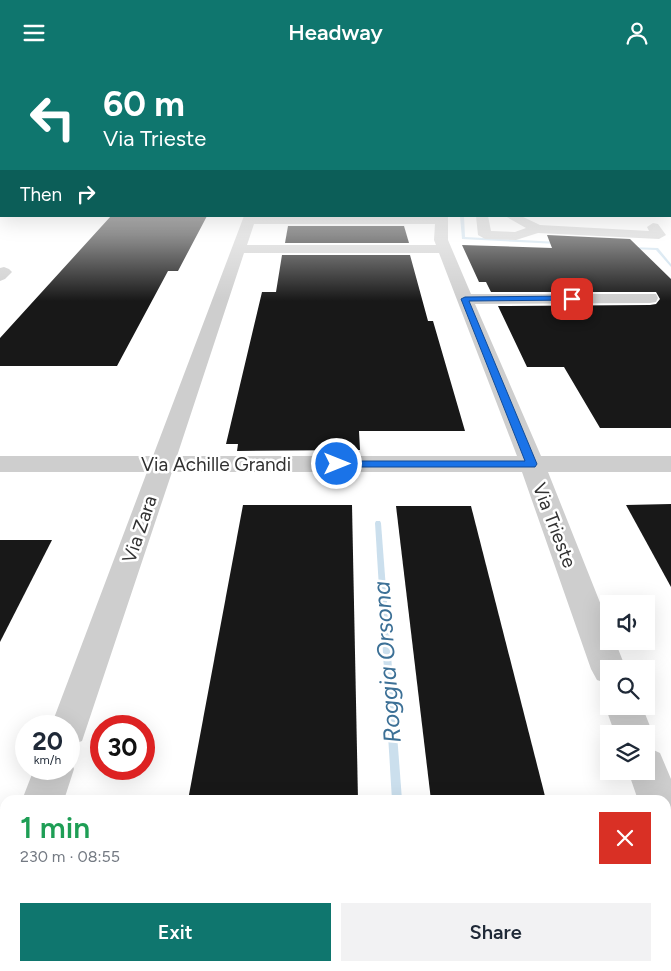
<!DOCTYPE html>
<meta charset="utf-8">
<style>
:root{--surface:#fff;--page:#f2f2f3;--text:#1f2937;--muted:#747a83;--accent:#0f766e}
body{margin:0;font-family:Figtree,sans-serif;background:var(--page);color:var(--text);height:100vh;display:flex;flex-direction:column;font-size:19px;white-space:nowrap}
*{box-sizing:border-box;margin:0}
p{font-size:16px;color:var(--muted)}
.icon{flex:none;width:28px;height:28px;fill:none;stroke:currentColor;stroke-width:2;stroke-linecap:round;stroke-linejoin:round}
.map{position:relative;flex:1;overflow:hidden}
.panel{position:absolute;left:0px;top:730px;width:671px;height:176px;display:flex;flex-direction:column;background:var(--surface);border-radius:15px 15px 0 0;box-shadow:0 5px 20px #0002}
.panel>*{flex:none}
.hud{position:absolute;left:0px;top:0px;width:671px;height:152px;box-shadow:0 5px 20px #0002;background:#0f766e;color:#fff;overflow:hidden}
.controls{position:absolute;left:600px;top:530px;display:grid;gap:10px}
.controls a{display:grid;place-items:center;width:55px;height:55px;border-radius:0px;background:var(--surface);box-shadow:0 5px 20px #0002;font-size:25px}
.speed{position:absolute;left:15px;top:650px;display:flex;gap:10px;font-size:25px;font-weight:700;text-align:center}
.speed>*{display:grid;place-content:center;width:65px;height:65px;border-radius:50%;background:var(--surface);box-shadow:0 5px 20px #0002;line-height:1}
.speed small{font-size:12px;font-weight:400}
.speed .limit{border:8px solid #d22;background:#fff;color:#111}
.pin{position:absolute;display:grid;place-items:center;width:42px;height:42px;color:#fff;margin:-21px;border-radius:10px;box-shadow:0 2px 8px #0006}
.me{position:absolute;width:55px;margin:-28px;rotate:90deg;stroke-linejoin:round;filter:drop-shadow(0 0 4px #0008)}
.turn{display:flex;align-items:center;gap:18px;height:105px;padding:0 20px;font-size:22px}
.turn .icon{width:65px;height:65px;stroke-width:2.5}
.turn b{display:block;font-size:35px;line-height:42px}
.then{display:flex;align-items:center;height:48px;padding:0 20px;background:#0003;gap:10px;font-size:19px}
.round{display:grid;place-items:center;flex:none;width:52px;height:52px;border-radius:0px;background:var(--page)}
.head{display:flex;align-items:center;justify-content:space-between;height:85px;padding:0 20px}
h1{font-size:30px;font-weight:600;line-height:38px;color:#1e9e55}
.primary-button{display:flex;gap:10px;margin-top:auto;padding:10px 20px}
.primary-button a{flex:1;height:58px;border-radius:0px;background:var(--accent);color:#fff;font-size:20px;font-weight:600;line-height:58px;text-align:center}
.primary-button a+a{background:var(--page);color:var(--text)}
header{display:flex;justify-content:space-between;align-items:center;height:65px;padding:0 20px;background:var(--accent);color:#fff;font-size:22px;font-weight:600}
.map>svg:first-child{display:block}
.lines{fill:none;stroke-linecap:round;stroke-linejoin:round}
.stream{fill:#cbdfed;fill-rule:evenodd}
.building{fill:#181818}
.minor{fill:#cecece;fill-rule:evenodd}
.route{fill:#1a73e8;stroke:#114b97}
.labels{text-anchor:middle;stroke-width:5;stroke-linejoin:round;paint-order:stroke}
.street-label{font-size:19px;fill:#313131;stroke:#fff}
.near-water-label{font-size:24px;font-style:italic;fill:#3c7096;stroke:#fff}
</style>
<header><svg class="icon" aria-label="menu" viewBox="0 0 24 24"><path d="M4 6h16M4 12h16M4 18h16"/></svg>Headway<svg class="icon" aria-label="person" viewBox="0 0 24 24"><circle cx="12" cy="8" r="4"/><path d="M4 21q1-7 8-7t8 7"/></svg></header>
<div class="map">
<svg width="671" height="906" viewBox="0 0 671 906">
<rect width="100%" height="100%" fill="#fff"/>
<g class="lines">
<g class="stream">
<rect x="670" y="110" width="1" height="2"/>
<path d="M460 151H464L465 172 558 177 560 178 558 179 462 174Z"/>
<path d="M630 182 658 183 671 199V202L656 185 631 184Z"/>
<path d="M376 456H380L381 458 402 735H392L375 458Z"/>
<path d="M605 901H651L653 906H608L607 905Z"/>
</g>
</g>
<g class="building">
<path d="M111 151H207L178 206H168L117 301H0V273Z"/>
<path d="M288 161H404L409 178H285Z"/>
<path d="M547 170 630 174 671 214V363H600L564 302H527L498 241 650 240 656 239 660 234 656 227H491L486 217H479L462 180 552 183Z"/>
<path d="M282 190H410L428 256H433L465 366H359L360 385 237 386 238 379H226L262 227H276Z"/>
<path d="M671 439V522L626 440Z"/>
<path d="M243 440H352L358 735H188Z"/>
<path d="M396 441H471L546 735H431Z"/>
<path d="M0 475H52L0 577Z"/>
</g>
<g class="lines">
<g class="minor">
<rect x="0" y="122" width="1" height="6"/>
<path d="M244 151H448V175L471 229H656L658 233 656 237 650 238 475 239 541 391H671V407H548L609 560V576H615L626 604H609V619L597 615 591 604 522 407H172L82 676 69 681V661H51L147 407H0V391H153ZM254 159H435L434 175 436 180H247ZM244 188H439L517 391H177Z"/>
<path d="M476 151H488L491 166 515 167 526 163 505 151H521L540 160 649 166 647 162 653 158 658 159 666 170 659 174 538 168 516 175 485 174 478 170Z"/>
<path d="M4 202 9 204 12 207 5 214 0 216V203Z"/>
<path d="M609 632V641H642L653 669 647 682 660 688 671 714V789L666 787V735H638L628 706H646V669H615L605 641Z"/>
<path d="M69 691 74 704 64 735H22L34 704H69Z"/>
<path d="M5 820V880L0 882V822Z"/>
</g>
</g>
<linearGradient id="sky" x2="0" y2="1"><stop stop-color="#9cc5ea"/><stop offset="0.46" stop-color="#fff"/><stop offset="1" stop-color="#fff" stop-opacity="0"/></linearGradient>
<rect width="671" height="236" fill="url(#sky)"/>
<path class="route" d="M572 231 576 234 575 235 469 236 537 399 535 402H333L332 399 337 396H525L461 234 465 232Z"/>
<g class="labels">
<g class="street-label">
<text x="216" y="406">Via Achille Grandi</text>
<text transform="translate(555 460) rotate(69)" y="7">Via Trieste</text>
<text transform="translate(139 464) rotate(-71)" y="7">Via Zara</text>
</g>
<g class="near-water-label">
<text transform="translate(387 597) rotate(-94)" y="8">Roggia Orsona</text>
</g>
</g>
</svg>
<div class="controls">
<a><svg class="icon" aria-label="sound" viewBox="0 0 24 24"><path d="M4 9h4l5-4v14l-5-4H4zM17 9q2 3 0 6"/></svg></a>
<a><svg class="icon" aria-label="search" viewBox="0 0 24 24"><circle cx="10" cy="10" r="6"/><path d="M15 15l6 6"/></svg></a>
<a><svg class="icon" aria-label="layers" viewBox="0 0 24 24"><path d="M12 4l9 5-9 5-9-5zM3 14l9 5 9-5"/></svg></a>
</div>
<div class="speed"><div>20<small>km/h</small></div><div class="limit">30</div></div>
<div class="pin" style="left:572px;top:234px;background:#d93025"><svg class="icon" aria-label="arrive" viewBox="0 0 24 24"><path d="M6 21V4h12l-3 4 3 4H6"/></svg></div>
<svg class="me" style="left:337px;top:399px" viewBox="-20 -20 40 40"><circle r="17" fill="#1a73e8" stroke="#fff" stroke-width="3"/><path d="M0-11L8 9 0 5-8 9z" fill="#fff"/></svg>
<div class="hud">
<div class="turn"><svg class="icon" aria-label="left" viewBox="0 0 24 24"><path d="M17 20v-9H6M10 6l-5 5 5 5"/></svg><div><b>60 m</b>Via Trieste</div></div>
<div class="then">Then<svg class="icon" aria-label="right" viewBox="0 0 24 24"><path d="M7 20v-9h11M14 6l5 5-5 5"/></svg></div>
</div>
<section class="panel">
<div class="head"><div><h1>1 min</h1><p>230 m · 08:55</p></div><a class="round" style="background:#d93025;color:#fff"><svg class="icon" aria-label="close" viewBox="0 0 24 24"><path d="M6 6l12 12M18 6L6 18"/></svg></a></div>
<div class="primary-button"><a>Exit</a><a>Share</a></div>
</section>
</div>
